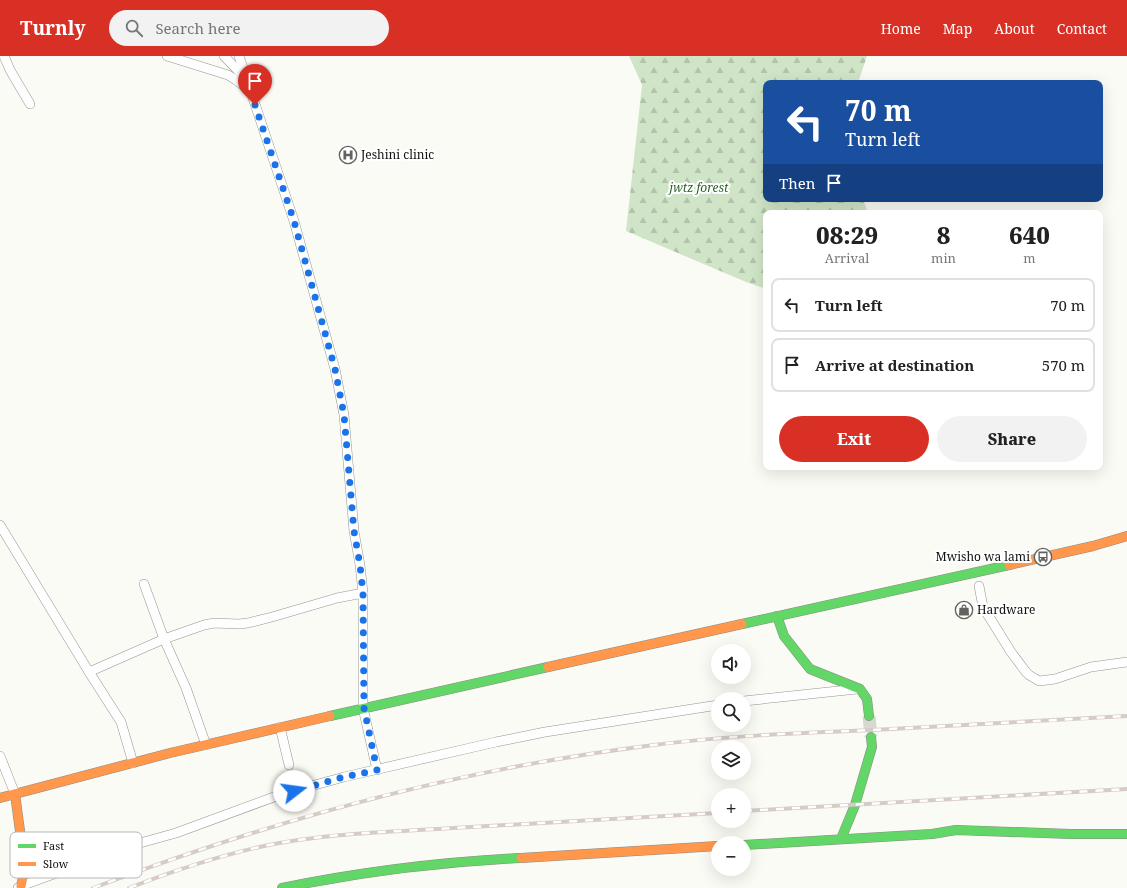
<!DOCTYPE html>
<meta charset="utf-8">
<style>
:root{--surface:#fff;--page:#f2f2f2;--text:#222;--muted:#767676;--line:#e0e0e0;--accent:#d93025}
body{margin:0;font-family:"Noto Serif",serif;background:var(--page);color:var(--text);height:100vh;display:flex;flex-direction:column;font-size:15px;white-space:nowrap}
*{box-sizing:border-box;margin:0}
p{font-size:13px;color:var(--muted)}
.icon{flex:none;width:22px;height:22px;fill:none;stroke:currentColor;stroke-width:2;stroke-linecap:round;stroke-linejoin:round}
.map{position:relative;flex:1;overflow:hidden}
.details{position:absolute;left:763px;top:154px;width:340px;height:260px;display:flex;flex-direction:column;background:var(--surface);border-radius:8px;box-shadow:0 4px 16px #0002}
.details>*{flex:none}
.hud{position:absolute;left:763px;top:24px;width:340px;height:122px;border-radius:8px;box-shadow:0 4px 16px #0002;background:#1a4fa0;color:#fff;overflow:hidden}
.tools{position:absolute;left:711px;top:588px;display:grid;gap:8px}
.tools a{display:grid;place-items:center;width:40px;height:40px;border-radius:50%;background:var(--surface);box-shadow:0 4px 16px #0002;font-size:20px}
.pin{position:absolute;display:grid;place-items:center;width:34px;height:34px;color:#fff;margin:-41px -17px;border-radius:50% 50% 50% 0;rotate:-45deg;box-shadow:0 0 4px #0007}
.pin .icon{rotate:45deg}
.me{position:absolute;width:44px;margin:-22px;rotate:75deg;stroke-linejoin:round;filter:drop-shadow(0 0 3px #0008)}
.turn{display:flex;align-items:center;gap:14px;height:84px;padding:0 16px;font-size:18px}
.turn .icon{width:52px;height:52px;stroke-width:2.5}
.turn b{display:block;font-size:28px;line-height:34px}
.then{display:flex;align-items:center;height:38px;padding:0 16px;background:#0003;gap:8px;font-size:15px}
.eta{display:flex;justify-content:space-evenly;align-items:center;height:68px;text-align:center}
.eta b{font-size:24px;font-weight:800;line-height:28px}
.action{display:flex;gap:8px;margin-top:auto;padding:8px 16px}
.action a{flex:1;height:46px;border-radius:24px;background:var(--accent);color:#fff;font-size:16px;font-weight:800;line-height:46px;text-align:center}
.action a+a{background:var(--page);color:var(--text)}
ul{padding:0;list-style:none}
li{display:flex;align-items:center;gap:12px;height:54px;margin:0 8px 6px;padding:0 8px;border:2px solid var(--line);border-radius:8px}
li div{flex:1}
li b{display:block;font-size:15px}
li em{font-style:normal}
header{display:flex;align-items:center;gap:24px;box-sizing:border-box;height:56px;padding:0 20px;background:var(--accent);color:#fff}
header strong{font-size:19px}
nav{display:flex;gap:22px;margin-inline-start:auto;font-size:14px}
.search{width:280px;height:36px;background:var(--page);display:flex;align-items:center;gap:10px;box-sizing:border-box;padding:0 14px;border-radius:22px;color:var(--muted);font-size:15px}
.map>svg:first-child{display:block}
.forest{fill:url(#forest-firs)}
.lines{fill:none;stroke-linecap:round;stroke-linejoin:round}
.secondary-tunnel{stroke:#d8d8d2;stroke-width:13;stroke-dasharray:13 6;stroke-linecap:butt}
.street-casing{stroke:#959593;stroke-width:10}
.fast-casing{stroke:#8c8c89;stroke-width:10}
.slow-casing{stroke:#8c8c89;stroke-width:10}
.street{stroke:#fefefe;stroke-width:9}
.fast{stroke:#63d668;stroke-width:9}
.slow{stroke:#ff974d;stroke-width:9}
.rail-casing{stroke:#d6cbc7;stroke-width:4}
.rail{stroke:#fff;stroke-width:2.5;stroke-dasharray:8;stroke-linecap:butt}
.route{stroke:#1a73e8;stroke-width:7;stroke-dasharray:0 12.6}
.labels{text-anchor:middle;stroke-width:4;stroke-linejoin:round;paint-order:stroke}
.poi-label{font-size:12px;fill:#0f0f0f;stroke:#fff;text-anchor:start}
.park-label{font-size:12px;font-style:italic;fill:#285f28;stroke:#fff}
.key{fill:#fff;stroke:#b7b7b7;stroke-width:1}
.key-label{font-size:11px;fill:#0f0f0f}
</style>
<header>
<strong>Turnly</strong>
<div class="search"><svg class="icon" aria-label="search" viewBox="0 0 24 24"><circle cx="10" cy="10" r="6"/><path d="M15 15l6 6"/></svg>Search here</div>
<nav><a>Home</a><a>Map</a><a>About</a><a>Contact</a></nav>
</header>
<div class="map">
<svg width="1127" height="832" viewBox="0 0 1127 832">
<defs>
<pattern id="forest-firs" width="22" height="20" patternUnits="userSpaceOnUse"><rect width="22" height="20" fill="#d0e5c7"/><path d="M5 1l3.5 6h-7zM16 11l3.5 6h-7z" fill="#b1c3aa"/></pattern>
</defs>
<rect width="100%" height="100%" fill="#fbfbf5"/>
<path class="forest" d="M629 0H867L858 27H766V143H863L868 157H766V233L746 226 626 175 642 29Z"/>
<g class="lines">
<path class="secondary-tunnel" d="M869 660 871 681"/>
<defs>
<g id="street">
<path d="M4 0 10 14 30 48"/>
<path d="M167 0 228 19 236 24 251 35"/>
<path d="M224 0 245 22"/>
<path d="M239 0 294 165 335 313 344 359 354 475 360 509 363 537V652L377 714"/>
<path d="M0 469 89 616 121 666 133 707"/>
<path d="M144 528 164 583 186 632 206 689"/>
<path d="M979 530 983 551 1011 596 1026 616 1029 619 1039 625 1055 623 1091 611 1127 606"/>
<path d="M89 616 164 583 204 569 214 567 239 568 248 567 272 561 337 542 363 537"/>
<path d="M744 645 857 633"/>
<path d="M280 671 289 709"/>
<path d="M0 700 15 738"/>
<path d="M18 832 21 830 133 789 176 777 282 738 344 721 496 686 545 676 718 649"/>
</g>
<g id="fast">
<path d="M777 560 784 580 810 613 860 633 867 643 869 660"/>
<path d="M742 568 1009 509"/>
<path d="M330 660 548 611"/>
<path d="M841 783 855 749 872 691 871 681"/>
<path d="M744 789 932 778 956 774 1071 778H1127"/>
<path d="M282 832C360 816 441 806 521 802"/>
</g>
<g id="slow">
<path d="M1009 509 1093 490 1127 480"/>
<path d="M548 611 742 568"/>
<path d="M15 738 25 812 21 830"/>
<path d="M0 742 170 697 330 660"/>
<path d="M521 802 718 790"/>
</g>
</defs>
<use href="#street" class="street-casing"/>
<use href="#fast" class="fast-casing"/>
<use href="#slow" class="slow-casing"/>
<use href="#street" class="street"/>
<use href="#fast" class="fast"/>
<use href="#slow" class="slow"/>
<defs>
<g id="rail">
<path d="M744 755 1127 733"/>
<path d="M93 832C273 764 455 714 646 690 721 680 797 677 873 674 958 669 1042 665 1127 660"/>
<path d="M129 832C173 815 218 800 264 790 326 777 390 776 453 772 541 767 630 762 718 757"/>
</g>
</defs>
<use href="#rail" class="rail-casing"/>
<use href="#rail" class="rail"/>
</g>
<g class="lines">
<path class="route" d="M255 49 294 165 335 313 344 359 354 475 360 509 363 537 364 652 377 714 344 721 294 735"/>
</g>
<defs>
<symbol id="hospital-ring" viewBox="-11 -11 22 22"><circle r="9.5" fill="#fff" stroke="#626260" stroke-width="1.5"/><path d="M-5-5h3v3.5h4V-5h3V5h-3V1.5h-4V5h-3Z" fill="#626260"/></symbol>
<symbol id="bus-ring" viewBox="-11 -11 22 22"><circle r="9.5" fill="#fff" stroke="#626260" stroke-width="1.5"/><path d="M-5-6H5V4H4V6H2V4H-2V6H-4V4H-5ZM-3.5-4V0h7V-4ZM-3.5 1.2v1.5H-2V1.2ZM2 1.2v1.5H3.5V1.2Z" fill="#626260"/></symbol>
<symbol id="shop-ring" viewBox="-11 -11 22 22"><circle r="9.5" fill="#fff" stroke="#626260" stroke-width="1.5"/><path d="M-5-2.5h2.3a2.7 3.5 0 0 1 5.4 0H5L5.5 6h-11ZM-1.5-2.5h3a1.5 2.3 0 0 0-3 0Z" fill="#626260"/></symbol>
</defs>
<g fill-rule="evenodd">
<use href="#hospital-ring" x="338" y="89" width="20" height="20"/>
<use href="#bus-ring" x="1033" y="491" width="20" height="20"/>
<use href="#shop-ring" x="954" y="544" width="20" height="20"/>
</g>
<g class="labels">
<g class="poi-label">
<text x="361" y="103">Jeshini clinic</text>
<text x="1030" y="505" text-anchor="end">Mwisho wa lami</text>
<text x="977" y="558">Hardware</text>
</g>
<g class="park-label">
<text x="699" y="136">jwtz forest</text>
</g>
</g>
<rect x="10" y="776" width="132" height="46" rx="6" class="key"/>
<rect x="18" y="788" width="18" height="4" fill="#63d668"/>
<rect x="18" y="806" width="18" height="4" fill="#ff974d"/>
<g class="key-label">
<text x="43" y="794">Fast</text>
<text x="43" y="812">Slow</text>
</g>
</svg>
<div class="tools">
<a><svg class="icon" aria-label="sound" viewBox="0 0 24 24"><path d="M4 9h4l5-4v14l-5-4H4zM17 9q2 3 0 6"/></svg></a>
<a><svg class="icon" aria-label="search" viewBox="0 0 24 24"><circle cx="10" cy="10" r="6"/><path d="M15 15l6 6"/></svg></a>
<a><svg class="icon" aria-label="layers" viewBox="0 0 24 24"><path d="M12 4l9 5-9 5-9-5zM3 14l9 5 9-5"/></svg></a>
<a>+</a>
<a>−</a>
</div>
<div class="pin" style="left:255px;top:49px;background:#d93025"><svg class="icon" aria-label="arrive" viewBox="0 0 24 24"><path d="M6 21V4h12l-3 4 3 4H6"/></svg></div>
<svg class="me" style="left:294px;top:735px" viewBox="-20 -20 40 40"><circle r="19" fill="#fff"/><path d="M0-13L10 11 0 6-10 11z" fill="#1a73e8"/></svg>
<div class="hud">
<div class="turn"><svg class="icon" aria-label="left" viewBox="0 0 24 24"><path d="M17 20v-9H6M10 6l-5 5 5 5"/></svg><div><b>70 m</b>Turn left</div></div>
<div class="then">Then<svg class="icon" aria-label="arrive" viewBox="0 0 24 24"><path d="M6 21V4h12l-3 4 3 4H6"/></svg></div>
</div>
<section class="details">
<div class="eta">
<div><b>08:29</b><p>Arrival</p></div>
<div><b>8</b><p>min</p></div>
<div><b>640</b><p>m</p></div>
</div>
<ul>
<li><svg class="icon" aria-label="left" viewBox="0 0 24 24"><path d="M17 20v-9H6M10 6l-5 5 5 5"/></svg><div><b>Turn left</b></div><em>70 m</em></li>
<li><svg class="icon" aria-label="arrive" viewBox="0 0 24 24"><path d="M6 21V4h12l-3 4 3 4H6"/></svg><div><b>Arrive at destination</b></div><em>570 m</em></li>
</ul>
<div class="action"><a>Exit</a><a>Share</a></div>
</section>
</div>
